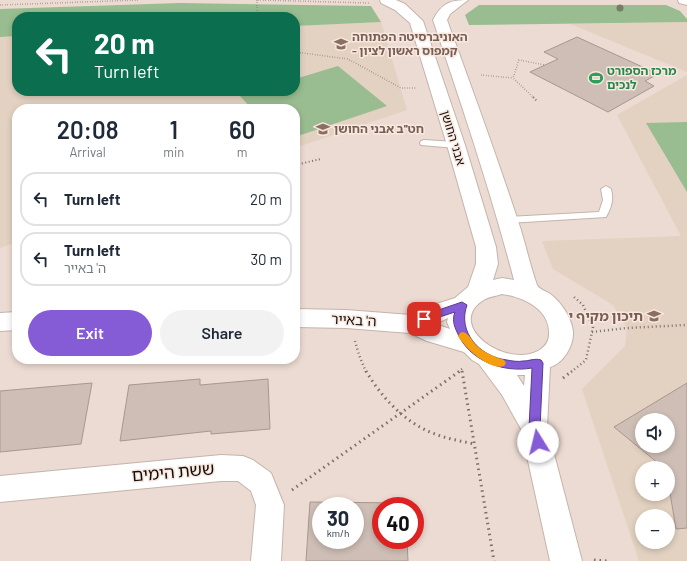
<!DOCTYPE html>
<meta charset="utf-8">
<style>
:root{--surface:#fff;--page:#f2f2f3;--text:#1f2937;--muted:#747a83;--line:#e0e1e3;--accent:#865cd6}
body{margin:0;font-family:Barlow,"Noto Sans Hebrew",sans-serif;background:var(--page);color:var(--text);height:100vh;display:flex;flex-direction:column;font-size:15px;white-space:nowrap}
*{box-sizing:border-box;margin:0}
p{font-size:13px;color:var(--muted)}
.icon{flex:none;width:22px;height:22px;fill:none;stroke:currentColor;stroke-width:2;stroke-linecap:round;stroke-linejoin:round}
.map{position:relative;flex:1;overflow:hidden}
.side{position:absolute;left:12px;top:104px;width:288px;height:260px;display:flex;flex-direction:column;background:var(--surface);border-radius:16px;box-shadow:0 2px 6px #0003}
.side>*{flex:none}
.top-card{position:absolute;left:12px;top:12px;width:288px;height:84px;border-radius:16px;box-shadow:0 2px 6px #0003;background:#0b6e4f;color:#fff;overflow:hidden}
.buttons{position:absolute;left:635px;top:413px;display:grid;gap:8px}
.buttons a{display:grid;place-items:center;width:40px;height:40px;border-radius:50%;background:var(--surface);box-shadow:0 2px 6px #0003;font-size:20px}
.speed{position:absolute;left:312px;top:497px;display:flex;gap:8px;font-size:20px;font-weight:700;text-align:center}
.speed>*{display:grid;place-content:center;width:52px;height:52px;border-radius:50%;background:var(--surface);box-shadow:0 2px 6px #0003;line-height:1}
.speed small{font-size:10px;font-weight:400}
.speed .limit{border:6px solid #d22;background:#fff;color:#111}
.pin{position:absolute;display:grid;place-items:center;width:34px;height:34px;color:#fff;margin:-17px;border-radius:8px;box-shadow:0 2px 6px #0006}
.me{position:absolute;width:44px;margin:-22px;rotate:351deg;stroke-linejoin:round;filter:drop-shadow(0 0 3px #0008)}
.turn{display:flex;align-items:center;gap:14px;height:84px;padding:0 16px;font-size:18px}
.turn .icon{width:52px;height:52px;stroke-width:2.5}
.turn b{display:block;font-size:28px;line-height:34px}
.eta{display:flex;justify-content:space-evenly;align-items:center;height:68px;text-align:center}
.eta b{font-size:24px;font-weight:600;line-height:28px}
.button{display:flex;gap:8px;margin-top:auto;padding:8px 16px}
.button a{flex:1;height:46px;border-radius:24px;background:var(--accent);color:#fff;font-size:16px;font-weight:600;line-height:46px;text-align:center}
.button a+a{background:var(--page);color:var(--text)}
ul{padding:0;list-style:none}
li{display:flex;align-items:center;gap:12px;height:54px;margin:0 8px 6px;padding:0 8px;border:2px solid var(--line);border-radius:16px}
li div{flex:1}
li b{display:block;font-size:15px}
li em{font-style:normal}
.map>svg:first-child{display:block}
.education{fill:#e3d2c1;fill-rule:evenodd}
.green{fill:#99bc90}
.building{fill:#cebeb5;stroke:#a7978f;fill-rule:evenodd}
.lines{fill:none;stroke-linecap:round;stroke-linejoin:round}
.service-casing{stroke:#c4b4ab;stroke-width:2}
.minor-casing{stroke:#c4b4ab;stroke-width:2}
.tertiary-casing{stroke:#c4b4ab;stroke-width:2}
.primary-casing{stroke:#c4b4ab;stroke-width:2}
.path-far3{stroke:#7b6f6a;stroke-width:1.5;stroke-dasharray:0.5 2;stroke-linecap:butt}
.path-far2{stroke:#7b6f6a;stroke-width:2;stroke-dasharray:1 2.5;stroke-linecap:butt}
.path-far1{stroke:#7b6f6a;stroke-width:2.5;stroke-dasharray:1 3;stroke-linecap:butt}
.path{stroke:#7b6f6a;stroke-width:3;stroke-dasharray:1.5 4;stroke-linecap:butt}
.service{fill:#fff;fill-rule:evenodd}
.minor{fill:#fff;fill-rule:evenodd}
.tertiary{fill:#fff;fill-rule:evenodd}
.primary{fill:#fff;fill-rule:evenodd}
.tree{fill:#757e65}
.route{fill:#865cd6;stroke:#573c8b}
.slow{fill:#f59e0b}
.labels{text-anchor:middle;stroke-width:3;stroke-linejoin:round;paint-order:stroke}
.far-education-label{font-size:12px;font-weight:bold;fill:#785e54;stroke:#f9e8df;text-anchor:start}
.far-leisure-label{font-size:12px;font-weight:bold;fill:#27864d;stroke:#f9e8df;text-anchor:start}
.far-street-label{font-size:12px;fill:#140e0b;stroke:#f9e8df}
.education-label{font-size:14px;font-weight:bold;fill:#785e54;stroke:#f9e8df;text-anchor:end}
.street-label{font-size:14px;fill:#140e0b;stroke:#f9e8df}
.near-street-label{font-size:17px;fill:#140e0b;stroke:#f9e8df}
</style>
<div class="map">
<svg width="687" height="561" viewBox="0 0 687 561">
<rect width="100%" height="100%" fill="#ecdbd2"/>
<g class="education">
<path d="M381 22 407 110 295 148V109H17V242L0 248V37L17 36V91H295V26Z"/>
<path d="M687 22V72L570 24Z"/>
<path d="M687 75V561H639L582 389 625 346 627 328 613 305 553 269 542 241 681 236 617 115ZM642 420H668V446H642ZM642 468H668V494H642ZM642 516H668V542H642Z"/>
</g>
<g class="green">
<path d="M180 3 371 6 381 22 295 26V17H17V36L0 37V9Z"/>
<path d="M479 5H666L680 11 687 19V22L469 25 465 15Z"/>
<path d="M338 66 387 106 295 137V109H252L240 96 255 91H295V79Z"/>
<path d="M687 122V192L646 123Z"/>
</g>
<g class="building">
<path d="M577 37 658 74 645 81 654 86 608 112 530 72 558 59 544 52Z"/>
<path d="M200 379V385L268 379 270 429 211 434V431L120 441 129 385Z"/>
<path d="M92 383 81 444 0 452V391Z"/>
<path d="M687 383V528L676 529 668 481V468H664L614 427ZM642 420H668V446H642Z"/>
<path d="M310 502 405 503 406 506H381V540H407L408 561H306ZM321 506H355V540H321Z"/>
</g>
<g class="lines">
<defs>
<g id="service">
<path d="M424 140 456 142 460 145 456 148 421 145 420 143 421 141Z"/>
<path d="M606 186 611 189C614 200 611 208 606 217L508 223 503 220 508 217 599 212 603 200 601 189Z"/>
</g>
<path id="minor" d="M221 455 243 456 253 460 271 473 284 505 281 561H251L256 505 251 491 238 481H221L0 502V476Z"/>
<g id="tertiary">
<path d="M380 0H396L405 4 423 21 465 145 496 247 498 264 493 280 502 278 514 280C491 192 462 106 433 20 442 3 450 0 468 0L450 14 447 20C471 86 495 151 517 218 525 240 529 263 537 285 539 289 545 291 549 293 560 301 571 316 573 331 574 345 564 363 550 367L547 427 582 561H550L521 429 502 395 479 364 472 360 464 352 427 341 410 333 346 328 295 327V309L346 310 411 315 427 307 455 298 468 287 476 264V247L447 145 410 23 395 10 381 3ZM502 294C523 297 550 309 549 334 549 342 545 347 538 351 505 368 446 326 482 301 487 297 496 296 502 294ZM448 318 447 322 450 329 435 324ZM517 375H525L524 386Z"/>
<path d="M17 312V330L0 331V313Z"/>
</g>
<path id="primary" d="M678 0H687V5L679 3Z"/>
</defs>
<use href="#service" class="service-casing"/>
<use href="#minor" class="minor-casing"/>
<use href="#tertiary" class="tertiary-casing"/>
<use href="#primary" class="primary-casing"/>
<g class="path-far3">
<path d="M257 0V17"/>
<path d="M258 0 369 3"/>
<path d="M0 5 139 0"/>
<path d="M295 52 348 59 401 88H417"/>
<path d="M481 75 513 78"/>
<path d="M534 98 513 78 519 60 545 65"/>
</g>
<g class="path-far2">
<path d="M533 97 537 101"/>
<path d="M295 165 321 159"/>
</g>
<g class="path-far1">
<path d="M592 332 627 328 687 325"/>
<path d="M355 341 359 355 366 372"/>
<path d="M458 372 462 369V372"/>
<path d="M571 372 586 360 593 327 583 305 574 297"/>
</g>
<g class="path">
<path d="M366 371C382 398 405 423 435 434 448 439 461 441 474 444"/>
<path d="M462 371 494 561"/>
<path d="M563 378 572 371"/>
<path d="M292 490 460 371"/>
<path d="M594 560 608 561"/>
</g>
<use href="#service" class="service"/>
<use href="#minor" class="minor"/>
<use href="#tertiary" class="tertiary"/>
<use href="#primary" class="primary"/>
</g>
<circle class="tree" cx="620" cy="8" r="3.5"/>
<path class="route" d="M462 302 467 305C457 332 480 357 507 360 512 361 518 362 523 361 529 361 535 358 541 360L543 363 540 428 543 442 542 446 538 447 534 446 529 428 532 368C503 373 469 361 457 332 454 326 452 319 455 312L424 322 421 321 419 319 421 316Z"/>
<path class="slow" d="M463 332C470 334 472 342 477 346 485 353 495 357 504 360L506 363 504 366C490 371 465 348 458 336L460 333Z"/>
<defs>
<symbol id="university-bare" viewBox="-9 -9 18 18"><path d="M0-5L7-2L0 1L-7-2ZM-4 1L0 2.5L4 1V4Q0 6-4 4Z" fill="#8d6e63" stroke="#f9e8df" stroke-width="2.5" paint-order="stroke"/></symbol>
<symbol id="stadium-bare" viewBox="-9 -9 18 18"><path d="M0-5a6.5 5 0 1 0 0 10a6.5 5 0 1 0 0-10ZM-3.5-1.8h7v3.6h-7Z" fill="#2e9e5b" stroke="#f9e8df" stroke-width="2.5" paint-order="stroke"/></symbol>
<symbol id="school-bare" viewBox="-9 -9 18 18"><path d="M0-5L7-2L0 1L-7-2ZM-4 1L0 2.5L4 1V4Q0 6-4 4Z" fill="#8d6e63" stroke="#f9e8df" stroke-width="2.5" paint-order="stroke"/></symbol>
</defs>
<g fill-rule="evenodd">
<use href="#university-bare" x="331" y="34" width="20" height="20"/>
<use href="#stadium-bare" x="586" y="68" width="20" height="20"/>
<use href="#school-bare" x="313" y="119" width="20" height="20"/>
<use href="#school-bare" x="644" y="306" width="20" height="20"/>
</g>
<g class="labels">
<g class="far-education-label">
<text x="352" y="41">האוניברסיטה הפתוחה<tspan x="352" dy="14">- קמפוס ראשון לציון</tspan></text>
<text x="334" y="133">חט''ב אבני החושן</text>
</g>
<g class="far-leisure-label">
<text x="607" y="75">מרכז הספורט<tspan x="607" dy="14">לנכים</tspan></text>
</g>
<g class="far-street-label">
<text transform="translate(453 138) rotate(73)" y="4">אבני החושן</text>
</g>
<g class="education-label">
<text x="643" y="321">תיכון מקיף י</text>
</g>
<g class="street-label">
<text transform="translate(354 320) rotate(3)" y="5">ה' באייר</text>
</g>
<g class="near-street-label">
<text transform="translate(173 472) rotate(-5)" y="6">ששת הימים</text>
</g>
</g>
</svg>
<div class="buttons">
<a><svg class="icon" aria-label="sound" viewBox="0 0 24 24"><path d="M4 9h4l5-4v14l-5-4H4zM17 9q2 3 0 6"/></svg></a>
<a>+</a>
<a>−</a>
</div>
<div class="speed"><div>30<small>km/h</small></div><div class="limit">40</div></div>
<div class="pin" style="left:424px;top:319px;background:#d93025"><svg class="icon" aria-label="arrive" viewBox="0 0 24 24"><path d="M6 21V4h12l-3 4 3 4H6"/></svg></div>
<svg class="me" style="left:538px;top:442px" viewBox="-20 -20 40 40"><circle r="19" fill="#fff"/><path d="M0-13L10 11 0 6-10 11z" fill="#865cd6"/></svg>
<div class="top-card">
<div class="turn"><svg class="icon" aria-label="left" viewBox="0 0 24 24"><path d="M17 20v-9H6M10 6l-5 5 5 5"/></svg><div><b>20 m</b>Turn left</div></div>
</div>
<section class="side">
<div class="eta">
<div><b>20:08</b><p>Arrival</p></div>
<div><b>1</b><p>min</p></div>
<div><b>60</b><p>m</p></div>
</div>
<ul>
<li><svg class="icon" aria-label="left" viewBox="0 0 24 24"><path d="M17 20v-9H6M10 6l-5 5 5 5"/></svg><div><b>Turn left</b></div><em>20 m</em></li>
<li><svg class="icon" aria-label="left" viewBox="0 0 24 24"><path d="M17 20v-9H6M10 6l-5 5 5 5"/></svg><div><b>Turn left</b><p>ה' באייר</p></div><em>30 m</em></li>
</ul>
<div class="button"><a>Exit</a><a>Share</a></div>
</section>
</div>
